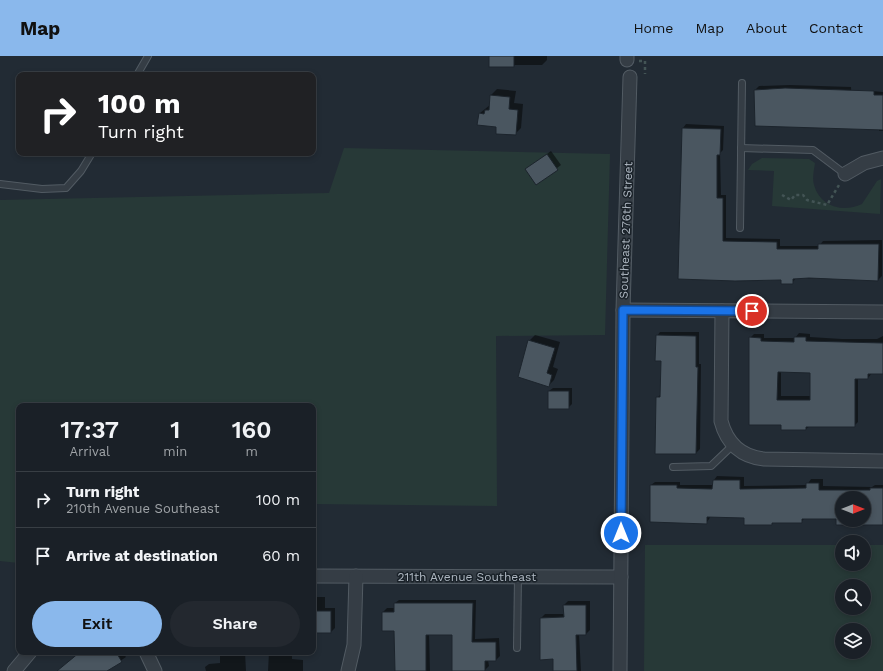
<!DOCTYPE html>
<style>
:root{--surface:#1a2027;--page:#23282f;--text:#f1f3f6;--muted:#9fa3a7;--line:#383e44;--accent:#8ab8ec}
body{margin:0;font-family:"Work Sans",sans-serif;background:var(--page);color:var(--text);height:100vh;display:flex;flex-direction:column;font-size:15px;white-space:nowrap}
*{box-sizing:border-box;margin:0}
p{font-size:13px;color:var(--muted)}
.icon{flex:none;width:22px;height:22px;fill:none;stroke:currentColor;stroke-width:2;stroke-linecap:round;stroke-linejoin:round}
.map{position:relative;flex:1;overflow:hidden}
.sheet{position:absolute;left:16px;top:347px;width:300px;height:252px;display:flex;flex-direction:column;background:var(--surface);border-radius:8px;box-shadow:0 2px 6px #0003,0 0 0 1px var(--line)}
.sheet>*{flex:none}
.hud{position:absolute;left:16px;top:16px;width:300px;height:84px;border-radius:8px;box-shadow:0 2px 6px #0003,0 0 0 1px var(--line);background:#202124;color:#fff;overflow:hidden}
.needle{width:26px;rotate:90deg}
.fabs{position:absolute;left:835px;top:435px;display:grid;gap:8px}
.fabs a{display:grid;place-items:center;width:36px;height:36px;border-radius:50%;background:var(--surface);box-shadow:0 2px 6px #0003,0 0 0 1px var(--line);font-size:20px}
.pin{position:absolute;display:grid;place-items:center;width:34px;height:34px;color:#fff;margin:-17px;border:2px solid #fff;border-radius:50%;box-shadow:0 1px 4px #0007}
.me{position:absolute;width:44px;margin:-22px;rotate:0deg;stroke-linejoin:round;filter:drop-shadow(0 0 3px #0008)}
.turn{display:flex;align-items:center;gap:14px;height:84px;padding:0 16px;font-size:18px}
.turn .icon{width:52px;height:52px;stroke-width:2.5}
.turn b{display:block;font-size:28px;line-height:34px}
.eta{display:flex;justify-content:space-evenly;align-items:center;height:68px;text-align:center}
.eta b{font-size:24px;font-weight:600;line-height:28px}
.button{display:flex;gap:8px;margin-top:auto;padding:8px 16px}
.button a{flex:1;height:46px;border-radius:24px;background:var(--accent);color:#111;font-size:16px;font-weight:600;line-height:46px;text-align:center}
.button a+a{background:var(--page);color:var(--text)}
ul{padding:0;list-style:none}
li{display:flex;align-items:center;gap:12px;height:56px;padding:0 16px;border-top:1px solid var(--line)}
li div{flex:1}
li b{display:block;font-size:15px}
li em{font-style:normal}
header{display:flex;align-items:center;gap:24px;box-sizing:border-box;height:56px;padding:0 20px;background:var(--accent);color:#111}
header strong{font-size:19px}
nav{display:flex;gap:22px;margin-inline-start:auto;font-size:14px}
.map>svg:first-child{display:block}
.green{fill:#273937;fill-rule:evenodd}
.shadow{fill:#0007;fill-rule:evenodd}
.building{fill:#4a5660;stroke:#1c242c;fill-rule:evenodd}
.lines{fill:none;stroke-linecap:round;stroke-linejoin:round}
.service-casing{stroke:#525b63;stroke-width:8}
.minor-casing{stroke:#525b63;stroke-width:15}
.path{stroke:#435455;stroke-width:2.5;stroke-dasharray:3 3;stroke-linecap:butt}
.service{stroke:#353d45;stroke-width:6}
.minor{stroke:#353d45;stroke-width:13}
.route-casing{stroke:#114b97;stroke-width:10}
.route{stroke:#1a73e8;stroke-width:7}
.labels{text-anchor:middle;stroke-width:3;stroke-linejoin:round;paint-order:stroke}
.street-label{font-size:12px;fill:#afb8c2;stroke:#1a2229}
</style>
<header>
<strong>Map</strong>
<nav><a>Home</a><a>Map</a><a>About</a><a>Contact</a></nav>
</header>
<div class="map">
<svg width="883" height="615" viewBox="0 0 883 615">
<rect width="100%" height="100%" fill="#222b34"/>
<g class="green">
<path d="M344 92 610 98 605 279 496 280 497 450 313 448V350H19V507L0 505V144L329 137Z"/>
<path d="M762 102 809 103 815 107C814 114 812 122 814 129 820 151 843 157 862 148L877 125 881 123 880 158 772 150 774 115 748 114 752 108Z"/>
<path d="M645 489H842V508H864V489H883V615H644ZM842 530H864V552H842ZM842 574H864V596H842Z"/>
</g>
<g class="shadow">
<path d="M490 0H547V4L542 9H515L513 10Z"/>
<path d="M790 29 851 31 852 47 872 35 883 36V75H879V72L755 34 759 30Z"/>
<path d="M497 33 516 35 514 47 523 48 521 72 515 78 497 70 480 57 490 49 491 39Z"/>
<path d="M686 68 724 70 723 94 720 97 721 139H726V182L780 183V190H819L823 185 882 184V220L878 224 796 222 792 227 782 223 735 224 683 72Z"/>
<path d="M551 95 561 109 536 128 526 113Z"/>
<path d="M660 276H699V308H701L700 393 696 397 657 342 661 338 662 304 657 280Z"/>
<path d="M799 277 810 278V281L842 283H877L883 280V317H872L868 322H858V366L854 370H810L806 373H782V368L750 282 754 278H764V282H795ZM781 315 811 316V340H781Z"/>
<path d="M535 279 560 286 553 311 558 313 554 324 548 330 529 285Z"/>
<path d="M553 332H572V348L568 352 549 335Z"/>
<path d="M717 420 744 421V430L807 429 811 423H823V430L872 431 875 429H883V468H837V462H805L801 466H774L772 468 745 461 711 460 707 466 651 465V429L655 426H680V429H713L714 424ZM842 442H864V464H842Z"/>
<path d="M313 541H325V552H335V572L331 576H313Z"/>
<path d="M399 544H476L475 583 499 582 500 600 496 604H488L489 610 485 614 453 578H429L430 615H396L395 574 383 556 387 552H395V547Z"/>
<path d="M568 545H590V574L586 578H579L581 615H554V602L541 562 545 558H565L564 549Z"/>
<path d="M80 596H122L126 601 105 615H68V606Z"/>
<path d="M220 596H245L246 615H206L205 611 209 608 220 607Z"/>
<path d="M269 596H292V603L303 604V615H268Z"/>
</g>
<g class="building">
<rect x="489" y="0" width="25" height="11"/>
<path d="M785 32 874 35V39H883V74L755 70 754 34Z"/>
<path d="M490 39 510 41 509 53 518 54 516 79 496 78V71L477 69 479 57 484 58 485 54H489Z"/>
<path d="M682 72 721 73 720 99H717V142H723V185L777 186V193H818V188H879L878 225 809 222 793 223V228H781V224L735 225 678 223Z"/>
<path d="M547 98 558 114 536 129 525 113Z"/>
<path d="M656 279 696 280V311H698L696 398H655L656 341H660L661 305H655Z"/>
<path d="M749 281 761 282V285L794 286V281H806V285L883 287V318H868V323H855V371H806V374H781V369H749ZM778 316 810 317V344H777Z"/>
<path d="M528 284 555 292 547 317 552 319 549 331 518 321Z"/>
<rect x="548" y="335" width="21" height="18"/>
<path d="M713 424H740V433L806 432V427H819V434H870V432H883V469H836V463H802V467H772V469H744V462L707 461V468L650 466V429H677V432L712 433ZM842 442H864V464H842Z"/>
<path d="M394 547H473L472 586H496V605H485V615H452V579H426V615H395L394 575H382V556H394Z"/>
<path d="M563 549H586V579H576L577 615H553V603L540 604V562L564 561Z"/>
<rect x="313" y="555" width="18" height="22"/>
<path d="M80 596H116L122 606 107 615H57Z"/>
</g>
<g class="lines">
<defs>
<g id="service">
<path d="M137 19 148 0"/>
<path d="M741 92 813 94 845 118"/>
<path d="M0 128 42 133 66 132 81 115 92 97"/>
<path d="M740 172 742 27"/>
<path d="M673 411 711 410 733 389"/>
<path d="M517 592 518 521"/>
</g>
<g id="minor">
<path d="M627 4V0"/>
<path d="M845 118 864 107 883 102"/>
<path d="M623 254 883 256"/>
<path d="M722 255 721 365C727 388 742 401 764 403L883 405"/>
<path d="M313 520 621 521"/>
<path d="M146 596 155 615"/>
<path d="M14 615 30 596"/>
<path d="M348 615 354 589 356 520"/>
<path d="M620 615 623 254 630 21"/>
</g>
</defs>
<use href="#service" class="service-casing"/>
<use href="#minor" class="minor-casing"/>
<g class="path">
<path d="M639 5H645V18"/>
<path d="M782 139 791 144 795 139H803L807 144 827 149 839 129"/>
</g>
<use href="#service" class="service"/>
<use href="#minor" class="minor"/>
</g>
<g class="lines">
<defs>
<path id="route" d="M621 477 623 254 752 255"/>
</defs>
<use href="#route" class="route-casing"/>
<use href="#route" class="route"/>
</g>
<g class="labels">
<g class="street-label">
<text transform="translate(626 174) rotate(-88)" y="4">Southeast 276th Street</text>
<text x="467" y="525">211th Avenue Southeast</text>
</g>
</g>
</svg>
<div class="fabs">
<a><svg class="needle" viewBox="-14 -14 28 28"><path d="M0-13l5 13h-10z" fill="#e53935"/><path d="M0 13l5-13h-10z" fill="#9fa3a7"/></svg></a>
<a><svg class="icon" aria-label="sound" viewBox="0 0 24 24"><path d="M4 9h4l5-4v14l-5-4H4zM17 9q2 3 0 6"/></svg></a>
<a><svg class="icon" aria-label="search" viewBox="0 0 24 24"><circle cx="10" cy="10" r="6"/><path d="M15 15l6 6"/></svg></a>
<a><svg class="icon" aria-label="layers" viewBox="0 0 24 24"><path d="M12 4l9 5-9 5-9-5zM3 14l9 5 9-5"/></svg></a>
</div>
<div class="pin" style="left:752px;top:255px;background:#d93025"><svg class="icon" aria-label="arrive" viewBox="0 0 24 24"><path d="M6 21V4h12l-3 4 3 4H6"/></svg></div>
<svg class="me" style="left:621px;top:477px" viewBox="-20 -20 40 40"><circle r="17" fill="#1a73e8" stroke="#fff" stroke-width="3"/><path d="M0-11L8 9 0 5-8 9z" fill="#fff"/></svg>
<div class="hud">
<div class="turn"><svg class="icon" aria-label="right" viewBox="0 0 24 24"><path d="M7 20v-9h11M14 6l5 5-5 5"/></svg><div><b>100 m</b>Turn right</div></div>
</div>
<section class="sheet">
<div class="eta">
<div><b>17:37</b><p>Arrival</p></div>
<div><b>1</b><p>min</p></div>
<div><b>160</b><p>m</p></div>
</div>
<ul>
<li><svg class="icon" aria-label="right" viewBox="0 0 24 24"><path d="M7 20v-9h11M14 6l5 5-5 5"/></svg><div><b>Turn right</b><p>210th Avenue Southeast</p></div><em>100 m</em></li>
<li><svg class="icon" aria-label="arrive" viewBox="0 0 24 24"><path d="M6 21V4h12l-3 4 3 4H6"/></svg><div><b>Arrive at destination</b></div><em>60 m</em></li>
</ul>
<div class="button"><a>Exit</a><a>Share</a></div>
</section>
</div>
